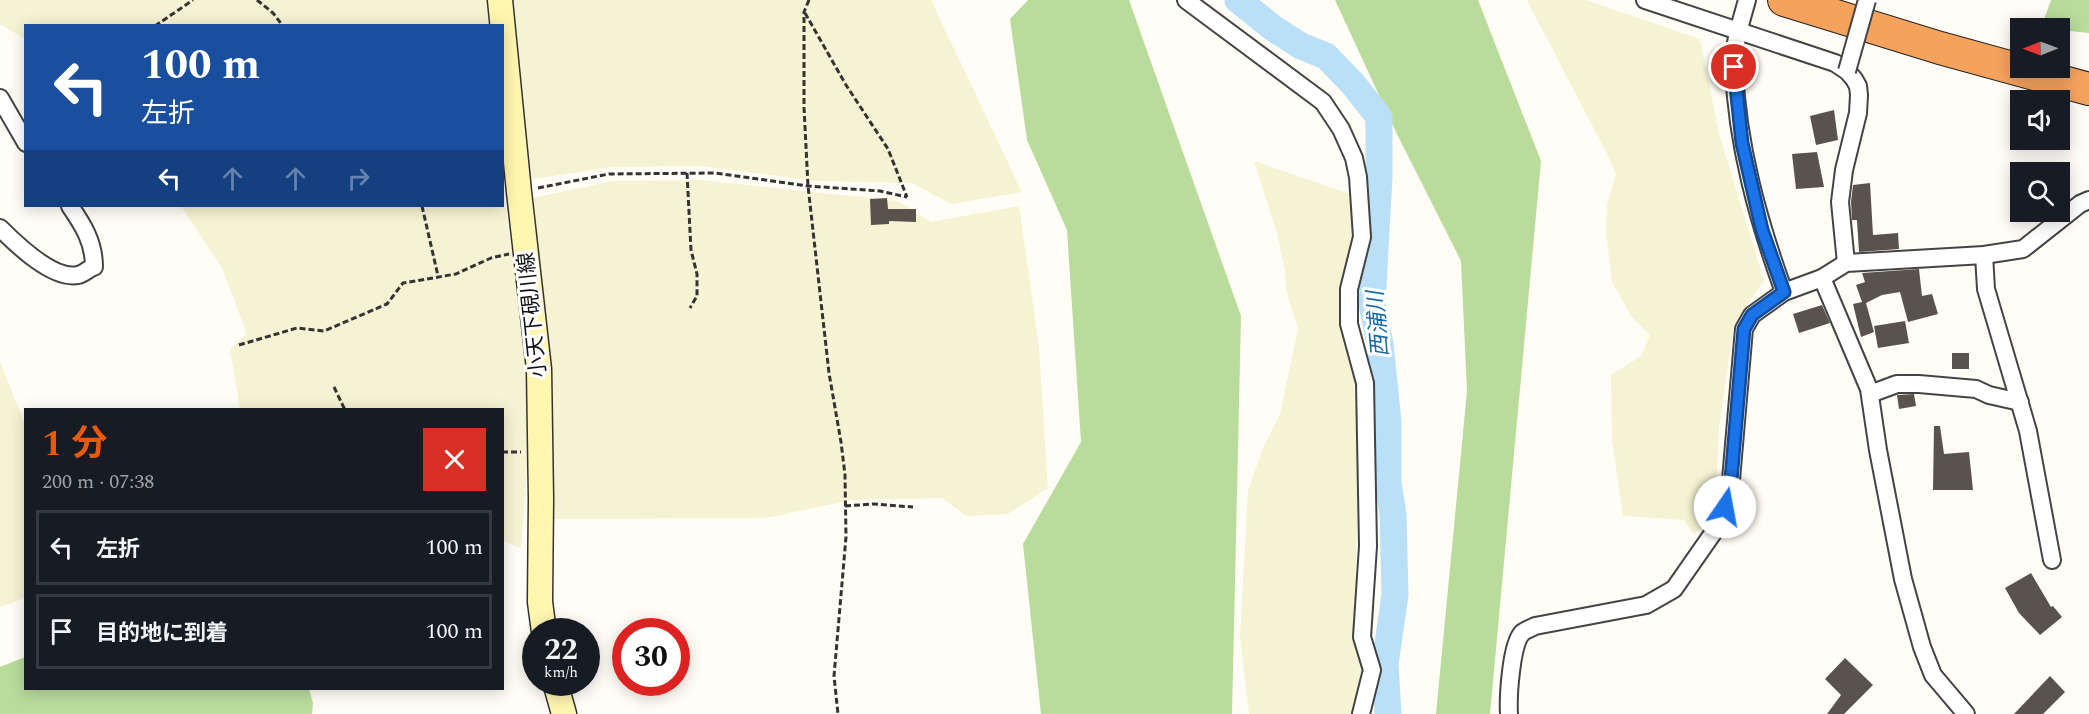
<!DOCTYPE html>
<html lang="ja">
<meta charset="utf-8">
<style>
:root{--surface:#171b24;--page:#242831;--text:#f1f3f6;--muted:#9ea1a6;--line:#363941;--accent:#ea580c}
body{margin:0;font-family:Spectral,"Noto Sans JP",serif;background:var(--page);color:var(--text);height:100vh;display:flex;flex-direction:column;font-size:22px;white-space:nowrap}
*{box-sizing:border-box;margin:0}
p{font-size:20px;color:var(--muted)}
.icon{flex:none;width:33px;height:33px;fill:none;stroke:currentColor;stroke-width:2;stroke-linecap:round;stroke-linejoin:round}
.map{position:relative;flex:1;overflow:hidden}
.panel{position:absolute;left:24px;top:408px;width:480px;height:282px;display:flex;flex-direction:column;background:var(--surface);border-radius:0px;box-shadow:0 3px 15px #0003}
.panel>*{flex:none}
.hud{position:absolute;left:24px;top:24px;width:480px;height:183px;border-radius:0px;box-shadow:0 3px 15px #0003;background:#1a4fa0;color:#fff;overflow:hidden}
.needle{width:39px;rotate:269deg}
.buttons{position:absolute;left:2010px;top:18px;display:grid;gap:12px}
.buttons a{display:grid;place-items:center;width:60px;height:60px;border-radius:0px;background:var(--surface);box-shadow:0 3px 15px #0003;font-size:30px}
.speed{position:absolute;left:522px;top:618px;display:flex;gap:12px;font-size:30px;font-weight:700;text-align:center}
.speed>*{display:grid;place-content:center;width:78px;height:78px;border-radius:50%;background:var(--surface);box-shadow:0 3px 15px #0003;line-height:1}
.speed small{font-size:15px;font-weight:400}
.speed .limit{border:9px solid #d22;background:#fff;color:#111}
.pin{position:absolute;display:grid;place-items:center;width:51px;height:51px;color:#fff;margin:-26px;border:3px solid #fff;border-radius:50%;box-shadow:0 2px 6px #0007}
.me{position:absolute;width:66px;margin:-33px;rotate:12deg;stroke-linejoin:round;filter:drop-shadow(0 0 4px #0008)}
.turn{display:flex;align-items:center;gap:21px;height:126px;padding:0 18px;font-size:27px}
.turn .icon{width:78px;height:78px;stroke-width:2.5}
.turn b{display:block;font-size:42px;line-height:51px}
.lanes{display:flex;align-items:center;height:57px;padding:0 18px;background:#0003;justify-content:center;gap:30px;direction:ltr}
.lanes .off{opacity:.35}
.round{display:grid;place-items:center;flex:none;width:63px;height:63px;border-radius:0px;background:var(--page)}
.overview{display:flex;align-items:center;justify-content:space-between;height:102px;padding:0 18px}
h1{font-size:36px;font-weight:700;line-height:45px;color:var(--accent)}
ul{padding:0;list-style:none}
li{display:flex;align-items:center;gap:18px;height:75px;margin:0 12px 9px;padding:0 6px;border:3px solid var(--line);border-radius:0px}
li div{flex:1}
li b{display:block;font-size:22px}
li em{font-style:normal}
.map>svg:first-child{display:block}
.farmland{fill:#f6f3d4}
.forest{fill:#b9dc9c}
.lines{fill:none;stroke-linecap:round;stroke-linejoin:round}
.river{stroke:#b9e0f7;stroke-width:27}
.building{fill:#5a524d}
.street-casing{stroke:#444;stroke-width:20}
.secondary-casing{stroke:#333;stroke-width:27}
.highway-casing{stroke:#222;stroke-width:34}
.path{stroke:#333;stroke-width:3;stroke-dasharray:6 3;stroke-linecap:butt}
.street{stroke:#fff;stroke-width:16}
.secondary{stroke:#fff6b0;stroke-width:24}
.highway{stroke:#f5a25d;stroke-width:32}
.street-bridge-casing{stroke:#444;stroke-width:20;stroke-linecap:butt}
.street-bridge{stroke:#fff;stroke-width:16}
.route-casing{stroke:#114b97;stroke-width:15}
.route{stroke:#1a73e8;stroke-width:10}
.labels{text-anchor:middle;stroke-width:6;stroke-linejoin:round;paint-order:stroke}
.street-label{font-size:21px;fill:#111;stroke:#fff}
.water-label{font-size:22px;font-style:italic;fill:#1768a6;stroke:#fff}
</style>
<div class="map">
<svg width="2089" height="714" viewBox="0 0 2089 714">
<rect width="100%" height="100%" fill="#fffdf5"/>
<g class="farmland">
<path d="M0 0H487L489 25 26 26 25 39 0 24Z"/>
<path d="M511 0H931L1022 192 951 204 912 183 818 181 700 166 612 167 528 180Z"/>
<path d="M1527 0H1586L1700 39 1719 134 1764 280 1734 324 1719 428 1716 492 1707 521 1694 535 1684 520 1623 516 1612 441 1611 375 1641 356 1650 335 1631 316 1612 282 1606 232 1607 204 1616 175 1609 158Z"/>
<path d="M1254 161 1350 194 1353 235 1340 307 1354 381 1359 458 1354 623 1362 672 1352 714H1249L1240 638 1248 490 1263 448 1280 414 1298 329 1286 289 1285 271 1277 233Z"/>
<path d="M701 180 898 201 931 222 1019 206 1039 347 1048 488 1008 514 966 516 942 498 852 500 766 518 550 519 551 452 547 330 533 198 613 181Z"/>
<path d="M503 187 523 327 529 447 521 548 503 541 502 410 240 409 230 349 247 334 222 268 181 206H502Z"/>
<path d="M0 362 26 426 25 598 0 607Z"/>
</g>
<g class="forest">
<path d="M1028 0H1129L1241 316 1232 714H1041L1023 544 1081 442 1067 230 1027 140 1010 19Z"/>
<path d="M1335 0H1478L1541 161 1490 714H1436L1467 391 1461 261 1397 134Z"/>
<path d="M2051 0H2089V33L2041 28Z"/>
<path d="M25 657 26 688 309 689 313 703 312 714H0V667Z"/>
</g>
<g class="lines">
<path class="river" d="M1238 0 1273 28 1301 46 1326 56 1353 84 1379 117V177L1372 304 1380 344 1388 422V482L1393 514 1395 595 1385 664 1388 714"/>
</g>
<g class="building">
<path d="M1834 110 1838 140 1816 145 1810 116Z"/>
<path d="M1817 152 1824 187 1796 189 1792 154Z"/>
<path d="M1870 183 1873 235 1898 233 1899 249 1859 252 1857 220H1852L1851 202 1853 185Z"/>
<path d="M887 198 888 209H916V222L889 221V224L871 225 870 199Z"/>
<path d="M1919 269 1922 296 1932 294 1938 314 1908 322 1900 292 1882 295 1866 303 1874 332 1861 337 1853 304 1862 302 1856 285 1865 282 1862 273Z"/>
<path d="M1822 305 1830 323 1799 333 1793 314Z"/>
<path d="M1905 321 1909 343 1878 348 1874 326Z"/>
<rect x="1952" y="353" width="17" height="16"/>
<path d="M1914 394 1916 406 1899 409 1897 395Z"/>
<path d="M1934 426H1940L1944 454 1969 452 1973 490H1933Z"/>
<path d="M2031 573 2051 607 2053 606 2062 617 2040 635 2019 613 2005 588Z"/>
<path d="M1845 658 1873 685 1844 714H1827L1841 695 1825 679Z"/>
<path d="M2050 676 2065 692 2043 714H2014Z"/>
</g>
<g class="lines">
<defs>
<g id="street">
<path d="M1186 0 1323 102 1341 129 1354 158 1358 177 1362 237 1349 289V324L1365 383 1368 546 1362 637 1372 670 1361 714"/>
<path d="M1645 0 1835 63 1847 71 1854 79 1858 86 1859 95 1858 113 1844 170 1840 202 1846 263"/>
<path d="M1747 0C1741 22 1733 45 1734 68 1737 145 1758 220 1784 292"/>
<path d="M0 98 26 143"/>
<path d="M0 228C17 245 53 280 78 275 84 274 89 268 94 267 94 242 83 225 70 206"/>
<path d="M1984 255 1986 289 2028 431 2052 560"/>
<path d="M1822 278 1869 389 1878 450 1903 579 1922 647 1933 675 1966 714"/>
<path d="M1870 394 1897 384H1919L1976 389 1989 395 2020 402"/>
<path d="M1509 714C1508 697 1511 645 1522 633 1525 630 1532 628 1535 626L1646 605 1674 589 1720 523 1730 491 1744 329 1752 315 1784 292 1822 278 1846 263 1984 255 2023 249 2080 204 2089 200"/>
</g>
<g id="secondary">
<path d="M500 0 519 192 539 369 541 499 540 602 544 632"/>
<path d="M555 682 564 714"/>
</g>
<path id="highway" d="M1784 0 1940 48 2089 89"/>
</defs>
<use href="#street" class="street-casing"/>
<use href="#secondary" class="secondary-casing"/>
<use href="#highway" class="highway-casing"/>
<g class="path">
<path d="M257 0 273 13 283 26"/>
<path d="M809 0 804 12V107L808 186 829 373 841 442 845 475 846 537 834 676 838 714"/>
<path d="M805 13 846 85 888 149 907 197"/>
<path d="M155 26 193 0"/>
<path d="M687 173 691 250 697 274V296L690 308"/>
<path d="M538 188 609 174 715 173 808 186 880 191 907 197"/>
<path d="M422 206 438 276"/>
<path d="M239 345 297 328 324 331 387 304 403 283 456 274 491 258 509 254"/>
<path d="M334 387 345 410"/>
<path d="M502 452H521"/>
<path d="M845 506 873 504 913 507"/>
</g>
<use href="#street" class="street"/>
<use href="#secondary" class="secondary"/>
<use href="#highway" class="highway"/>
<defs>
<path id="street-bridge" d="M1847 71 1867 0"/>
</defs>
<use href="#street-bridge" class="street-bridge-casing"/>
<use href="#street-bridge" class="street-bridge"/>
</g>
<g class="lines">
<defs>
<path id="route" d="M1725 507 1730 491 1744 329 1752 315 1784 292 1762 230 1742 143 1734 67"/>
</defs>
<use href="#route" class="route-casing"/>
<use href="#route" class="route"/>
</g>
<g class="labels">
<g class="street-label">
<text transform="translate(532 315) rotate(-96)" y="7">小天下硯川線</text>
</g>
<g class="water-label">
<text transform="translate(1377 324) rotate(-95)" y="8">西浦川</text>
</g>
</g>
</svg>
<div class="buttons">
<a><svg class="needle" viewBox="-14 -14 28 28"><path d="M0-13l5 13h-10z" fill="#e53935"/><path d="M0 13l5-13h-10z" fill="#9ea1a6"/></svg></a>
<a><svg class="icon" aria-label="sound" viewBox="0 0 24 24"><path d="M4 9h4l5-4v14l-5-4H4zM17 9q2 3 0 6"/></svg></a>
<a><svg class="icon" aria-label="search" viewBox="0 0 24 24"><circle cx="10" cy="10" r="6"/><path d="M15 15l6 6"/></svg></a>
</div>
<div class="speed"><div>22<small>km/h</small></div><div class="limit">30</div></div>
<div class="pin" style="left:1734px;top:67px;background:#d93025"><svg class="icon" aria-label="arrive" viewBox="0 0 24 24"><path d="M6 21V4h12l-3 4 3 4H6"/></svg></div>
<svg class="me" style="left:1725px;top:507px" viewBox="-20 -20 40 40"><circle r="19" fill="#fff"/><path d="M0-13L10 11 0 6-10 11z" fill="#1a73e8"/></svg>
<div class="hud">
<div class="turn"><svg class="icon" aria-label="left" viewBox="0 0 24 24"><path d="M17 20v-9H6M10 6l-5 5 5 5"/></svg><div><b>100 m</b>左折</div></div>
<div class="lanes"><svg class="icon" aria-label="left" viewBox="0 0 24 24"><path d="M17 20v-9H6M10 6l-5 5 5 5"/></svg><svg class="icon off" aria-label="ahead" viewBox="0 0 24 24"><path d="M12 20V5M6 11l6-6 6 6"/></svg><svg class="icon off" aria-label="ahead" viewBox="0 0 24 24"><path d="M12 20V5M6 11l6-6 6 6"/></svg><svg class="icon off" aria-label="right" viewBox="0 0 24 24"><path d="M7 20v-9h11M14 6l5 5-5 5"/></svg></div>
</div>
<section class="panel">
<div class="overview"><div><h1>1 分</h1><p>200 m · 07:38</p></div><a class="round" style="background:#d93025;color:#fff"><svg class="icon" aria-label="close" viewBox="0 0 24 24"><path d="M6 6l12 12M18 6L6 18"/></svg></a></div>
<ul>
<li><svg class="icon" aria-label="left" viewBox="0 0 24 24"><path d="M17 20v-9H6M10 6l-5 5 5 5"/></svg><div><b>左折</b></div><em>100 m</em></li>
<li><svg class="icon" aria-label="arrive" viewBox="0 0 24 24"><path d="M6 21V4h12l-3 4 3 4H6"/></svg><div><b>目的地に到着</b></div><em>100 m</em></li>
</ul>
</section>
</div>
